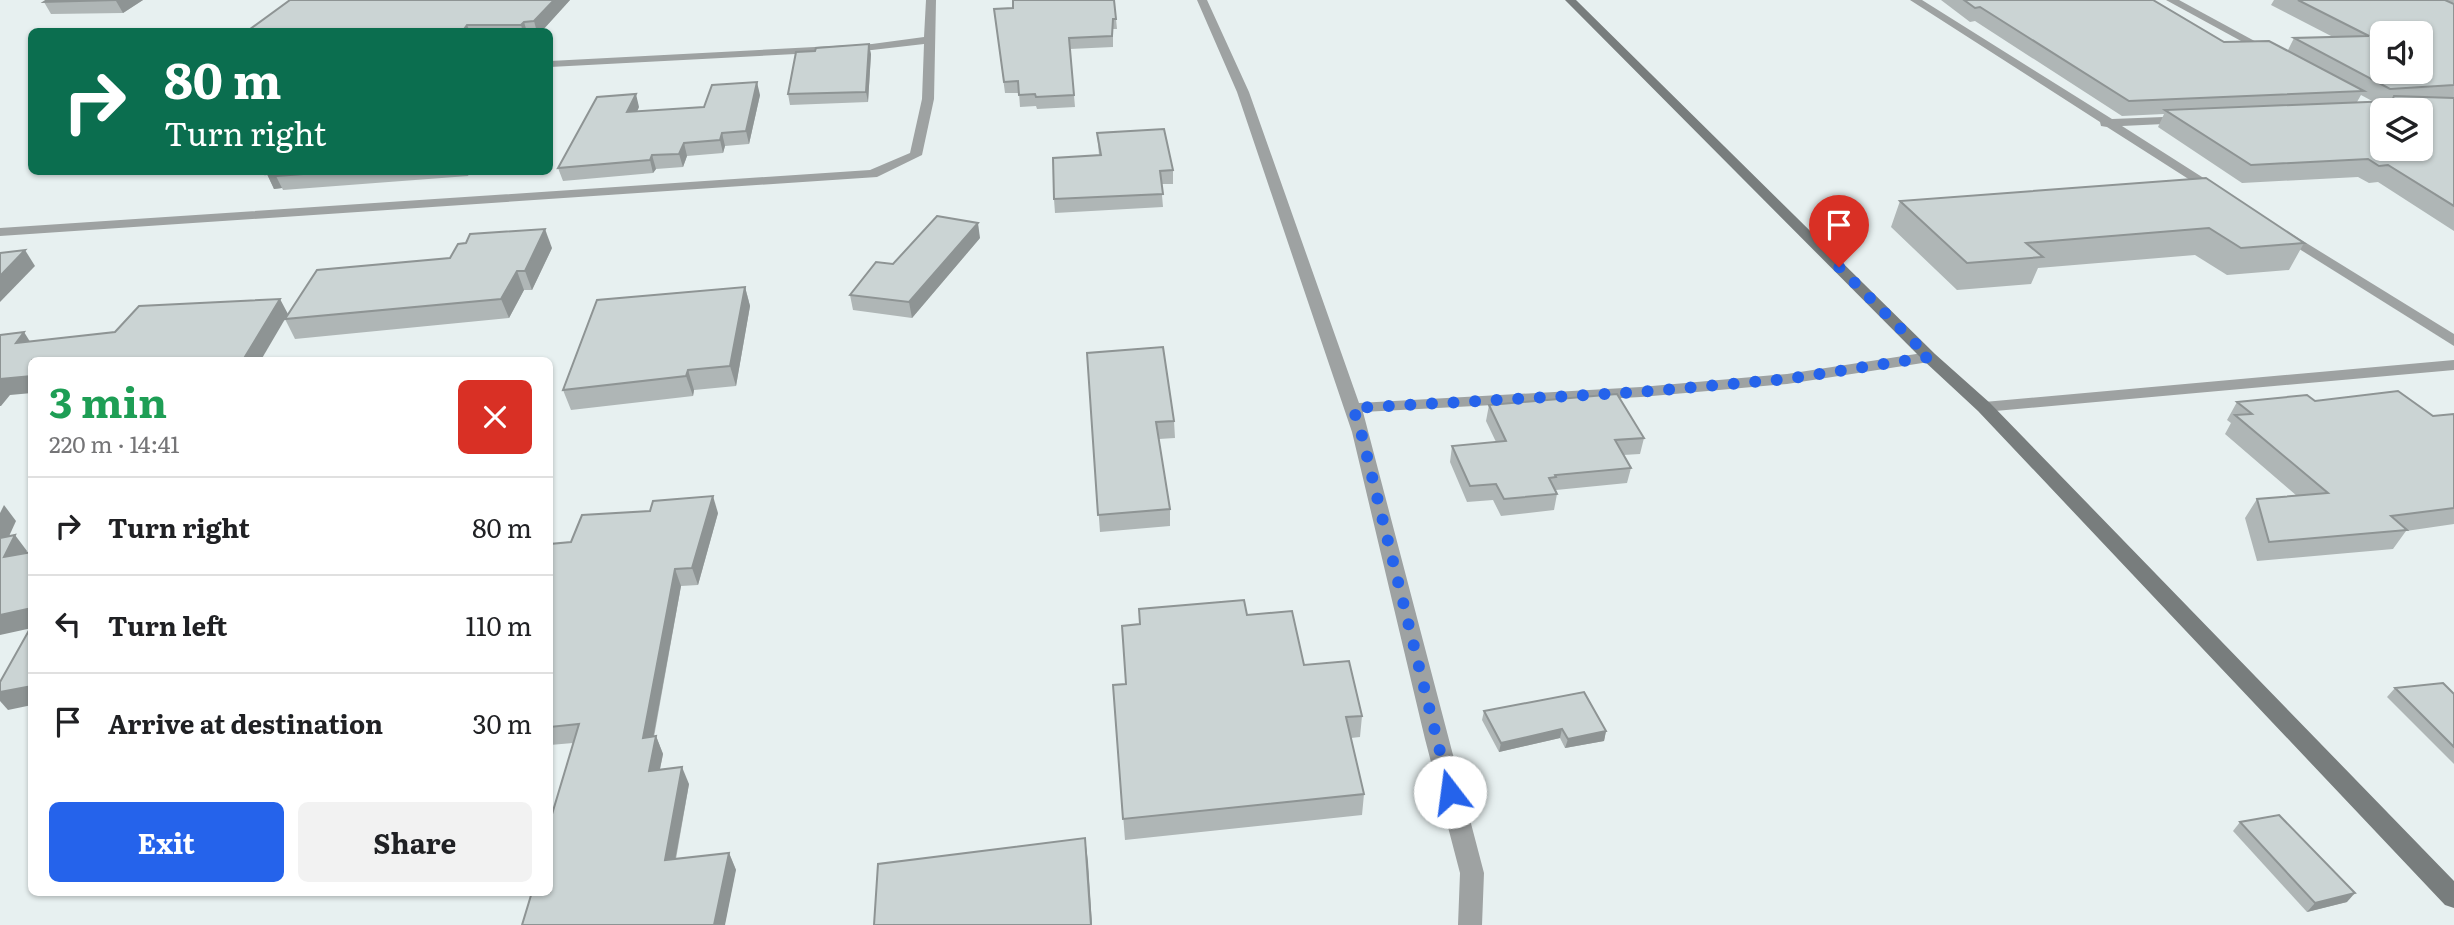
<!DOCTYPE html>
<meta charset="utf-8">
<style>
:root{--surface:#fff;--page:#f2f2f2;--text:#202124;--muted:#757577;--line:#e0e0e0;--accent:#2563eb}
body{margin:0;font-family:Literata,serif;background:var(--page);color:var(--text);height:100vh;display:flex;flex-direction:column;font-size:26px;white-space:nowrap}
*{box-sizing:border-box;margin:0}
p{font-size:23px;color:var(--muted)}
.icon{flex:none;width:38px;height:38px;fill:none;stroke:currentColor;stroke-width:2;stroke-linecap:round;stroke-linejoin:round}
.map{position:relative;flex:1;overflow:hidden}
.side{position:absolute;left:28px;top:357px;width:525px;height:539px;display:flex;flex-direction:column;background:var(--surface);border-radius:10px;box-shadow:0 2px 5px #0004}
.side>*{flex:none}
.guide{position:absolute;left:28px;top:28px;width:525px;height:147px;border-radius:10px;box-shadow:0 2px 5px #0004;background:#0b6e4f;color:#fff;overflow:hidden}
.buttons{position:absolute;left:2370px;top:21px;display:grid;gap:14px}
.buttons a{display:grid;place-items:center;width:63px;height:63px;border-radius:10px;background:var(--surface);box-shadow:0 2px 5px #0004;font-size:35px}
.pin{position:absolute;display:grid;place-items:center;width:60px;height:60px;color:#fff;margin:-72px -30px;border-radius:50% 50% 50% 0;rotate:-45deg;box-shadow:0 0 7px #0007}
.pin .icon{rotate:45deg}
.me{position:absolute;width:77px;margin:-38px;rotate:345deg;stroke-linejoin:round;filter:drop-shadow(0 0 5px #0008)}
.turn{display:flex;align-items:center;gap:24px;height:147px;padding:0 21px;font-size:32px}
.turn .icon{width:91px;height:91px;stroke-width:2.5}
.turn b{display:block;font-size:49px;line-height:60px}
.round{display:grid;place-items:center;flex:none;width:74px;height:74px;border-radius:10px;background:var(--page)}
.headline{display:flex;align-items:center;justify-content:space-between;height:119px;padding:0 21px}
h1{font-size:42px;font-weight:700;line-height:52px;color:#1e9e55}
.button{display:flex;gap:14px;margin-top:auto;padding:14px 21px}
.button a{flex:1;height:80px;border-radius:10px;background:var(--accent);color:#fff;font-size:28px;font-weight:700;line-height:80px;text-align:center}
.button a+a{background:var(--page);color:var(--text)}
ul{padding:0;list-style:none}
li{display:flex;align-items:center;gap:21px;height:98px;padding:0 21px;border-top:2px solid var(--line)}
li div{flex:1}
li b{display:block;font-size:26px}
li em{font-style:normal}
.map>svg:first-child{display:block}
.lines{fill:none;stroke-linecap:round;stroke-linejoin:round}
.street{fill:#9ea2a2;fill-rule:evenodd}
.secondary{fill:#787d7d;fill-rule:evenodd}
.wall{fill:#afb6b6;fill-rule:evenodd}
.shaded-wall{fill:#8e9494}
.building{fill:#cbd4d4;stroke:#8e9494;stroke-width:2;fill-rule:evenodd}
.route{stroke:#2563eb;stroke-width:12;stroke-dasharray:0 21.6}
</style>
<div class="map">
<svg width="2454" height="925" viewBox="0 0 2454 925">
<rect width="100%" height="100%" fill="#e7f0f0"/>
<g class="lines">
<g class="street">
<path d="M926 0H936L934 99 922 155 877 177 0 236V228L870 170 910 153 922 99 924 44 872 50 550 67V61L872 44 924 37Z"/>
<path d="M1197 0H1207L1249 92 1359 403 1641 387 1787 374 1929 352 1937 357 1929 362 1787 384 1641 397 1363 412 1484 873 1482 925H1458L1460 873 1425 739 1352 432 1237 92Z"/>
<path d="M1910 0H1922L2112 119 2189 116 2191 119 2185 123 2122 126 2224 191 2222 194H2212L2107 127 2101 126 2100 122Z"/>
<path d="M2166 0H2179L2273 51 2263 53Z"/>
<path d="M2282 228 2454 334V346L2277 235V229Z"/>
<path d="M2454 360V370L1984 412 1976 407 1984 402Z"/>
</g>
<path class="secondary" d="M1565 0H1576L1935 354 1990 403 2454 881V908L2445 905 1978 411 1923 360Z"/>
</g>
<g class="wall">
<path d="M47 0H143L123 13 51 14 44 2Z"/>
<path d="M570 0 541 32H246Z"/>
<path d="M1941 0H2153L2224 42 2288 50 2294 38 2333 37 2271 5 2274 0H2454V231L2378 182 2369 183 2358 177 2242 183 2158 127 2164 114 2122 116 1975 21 1970 22ZM2361 95 2374 102H2357Z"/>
<path d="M994 9 1116 19 1117 29H1113V47L1070 49 1075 107 1037 109 1036 106 1020 107 1019 93H1005Z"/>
<path d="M871 54 868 102 790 105 788 94Z"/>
<path d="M760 95 749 144 725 146 723 153 687 156 683 167 656 169 653 173 563 181 558 168 639 107 637 111 704 107Z"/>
<path d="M1097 133 1173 170V184H1161L1163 207 1055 213 1054 199 1099 155Z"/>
<path d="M269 172H470L468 176 283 190 282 188 274 189 267 174Z"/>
<path d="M2206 178 2304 243 2289 270 2227 275 2195 255 2038 268 2031 284 1957 290 1891 227 1900 201Z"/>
<path d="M980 238 912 318 853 310 850 295Z"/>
<path d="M552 248 532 290H524L509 318 295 339 285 319Z"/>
<path d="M745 287 750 306 736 386 694 390 693 396 571 410 563 390Z"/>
<path d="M1087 353 1174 421 1175 438 1159 439 1170 509V526L1100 532Z"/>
<path d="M2315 401 2433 416 2454 414V524L2406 531 2393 549 2257 561 2245 518 2257 499 2297 496 2225 434 2231 423 2227 420 2237 402Z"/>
<path d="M1489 405 1644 438 1640 454 1623 455 1631 468 1627 483 1556 490 1557 494 1554 510 1501 516 1493 500 1467 502 1450 462 1452 446 1496 442 1486 421Z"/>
<path d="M718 513 698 585 681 586 654 737 656 736 663 754 660 769 689 784 676 859 729 853 736 870 550 892 573 743 550 745V544L571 542Z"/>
<path d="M1139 609 1247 615 1362 716 1360 737 1351 738 1364 794 1362 815 1125 840 1113 685 1126 684 1140 625Z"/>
<path d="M2395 688 2454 694V764L2387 697Z"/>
<path d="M1484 711 1606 731 1604 741 1565 748 1560 738 1499 752 1482 720Z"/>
<path d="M2240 822 2347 902 2307 912 2233 831Z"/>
</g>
<g class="shaded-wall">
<path d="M117 0H143L123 13 116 1Z"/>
<path d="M554 0H570L541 32H537L534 21Z"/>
<path d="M524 22 527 32H523L521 25Z"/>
<path d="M467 25 470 32H462Z"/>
<path d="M869 44 871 54 868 102 866 92Z"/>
<path d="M757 82 760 95 749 144 746 131Z"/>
<path d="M636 94 639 107 631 125 627 112Z"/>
<path d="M722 133 725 146 723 153 720 140Z"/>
<path d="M684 143 687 156 683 167 679 154Z"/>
<path d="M652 155 656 169 653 173 650 160Z"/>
<path d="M278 173 276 176 282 188 274 189 267 174Z"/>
<path d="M978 223 980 238 912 318 909 302Z"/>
<path d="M545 229 552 248 532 290 525 271Z"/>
<path d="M25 250 35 266 0 302V276Z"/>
<path d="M517 271 524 290 509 318 501 299Z"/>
<path d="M745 287 750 306 736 386 730 366Z"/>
<path d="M280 299 288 314 261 360H243Z"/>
<path d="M24 332 34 348 16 343Z"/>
<path d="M688 370 694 390 693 396 686 376Z"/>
<path d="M32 376V393L10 395 1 406H0V379Z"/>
<path d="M713 496 718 513 698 585 692 568Z"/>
<path d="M4 505 16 521 0 556V513Z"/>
<path d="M15 535 27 551 17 574 4 557Z"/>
<path d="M675 569 681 586 650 755 643 738Z"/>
<path d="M32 608V628L0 635V615Z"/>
<path d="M32 686V705L8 710 0 701V692Z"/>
<path d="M1562 729 1560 738 1499 752 1501 743Z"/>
<path d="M1606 731 1604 741 1565 748 1568 739Z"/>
<path d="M656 736 663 754 656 788 649 771Z"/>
<path d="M682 767 689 784 672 877 665 860Z"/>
<path d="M1085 838 1088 862 1092 925H1091Z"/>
<path d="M729 853 736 870 725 925H714Z"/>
<path d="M2355 893 2347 902 2307 912 2315 903Z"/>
</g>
<g class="building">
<path d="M47 0H117L44 2Z"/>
<path d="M290 0H554L534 21 524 22 521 25H467L462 32H246Z"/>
<path d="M1013 0H1114L1116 19H1113L1112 36 1069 38 1074 95 1036 97 1035 94 1019 95 1018 81 1004 82 994 9 1013 8Z"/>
<path d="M1964 0H2153L2224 42 2269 41 2364 91 2129 101 1980 7 1975 8Z"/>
<path d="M2298 0H2445L2454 4V85L2390 89 2294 38 2369 36ZM2382 33H2420V72H2382Z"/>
<path d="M869 44 866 92 788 94 796 52 815 51 816 48Z"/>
<path d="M757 82 746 131 722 133 720 140 684 143 679 154 652 155 650 160 558 168 597 97 636 94 627 112 704 107 712 85Z"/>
<path d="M2394 96 2454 98V206L2388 165 2379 166 2368 159 2251 165 2165 110 2392 101ZM2382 110H2420V149H2382Z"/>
<path d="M1164 129 1173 170 1160 171 1163 194 1054 199 1053 158 1101 155 1097 133Z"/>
<path d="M269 172H329L276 176 278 173 267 174Z"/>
<path d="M2206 178 2304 243 2241 248 2209 228 2026 243 2043 257 1967 263 1900 201Z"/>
<path d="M937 216 978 223 909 302 850 295 876 262 893 264Z"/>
<path d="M545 229 525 271H517L501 299 285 319 317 270 450 258 458 244 466 243 470 234Z"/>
<path d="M25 250 0 276V253Z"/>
<path d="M745 287 730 366 688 370 686 376 563 390 597 300Z"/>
<path d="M280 299 243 360H32V376L0 379V335L24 332 16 343 115 332 139 306Z"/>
<path d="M1163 347 1174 421 1156 422 1170 509 1098 515 1087 353Z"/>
<path d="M2398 391 2433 416 2454 414V508L2391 516 2407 530 2269 542 2257 499 2328 493 2235 415 2252 414 2237 402 2307 395 2315 401Z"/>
<path d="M1617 394 1644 438 1615 440 1631 468 1555 475 1556 477 1549 478 1557 494 1504 499 1496 484 1470 486 1452 446 1506 441 1489 405Z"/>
<path d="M713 496 692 568 675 569 643 738 656 736 649 771 682 767 665 860 729 853 714 925H522L532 892H550V821L579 724 550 727V544L571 542 582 515 650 511 653 501Z"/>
<path d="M15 535 4 557 32 552V608L0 615V538Z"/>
<path d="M1244 600 1247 615 1292 611 1304 665 1349 661 1362 716 1346 717 1364 794 1123 819 1113 685 1126 684 1122 626 1140 624 1139 609Z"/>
<path d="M32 625V686L0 692V682Z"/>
<path d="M2443 683 2454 694V747L2395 688Z"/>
<path d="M1584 692 1606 731 1568 739 1562 729 1501 743 1484 711Z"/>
<path d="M2279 815 2355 893 2315 903 2240 822Z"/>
<path d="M1085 838 1091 925H874L878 864Z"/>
</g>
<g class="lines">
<path class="route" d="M1450 792 1361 432 1353 408 1640 392 1787 379 1929 357 1839 267"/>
</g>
</svg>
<div class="buttons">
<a><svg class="icon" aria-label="sound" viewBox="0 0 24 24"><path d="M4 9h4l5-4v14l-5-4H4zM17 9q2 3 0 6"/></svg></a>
<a><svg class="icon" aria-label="layers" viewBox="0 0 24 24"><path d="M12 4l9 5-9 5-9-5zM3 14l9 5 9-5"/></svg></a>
</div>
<div class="pin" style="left:1839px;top:267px;background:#d93025"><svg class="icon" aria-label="arrive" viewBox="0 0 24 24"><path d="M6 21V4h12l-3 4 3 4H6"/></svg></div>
<svg class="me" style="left:1450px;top:792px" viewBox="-20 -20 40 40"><circle r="19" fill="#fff"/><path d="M0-13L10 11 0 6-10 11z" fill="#2563eb"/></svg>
<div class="guide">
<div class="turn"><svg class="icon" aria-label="right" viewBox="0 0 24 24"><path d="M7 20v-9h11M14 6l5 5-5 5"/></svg><div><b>80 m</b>Turn right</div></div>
</div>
<section class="side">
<div class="headline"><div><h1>3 min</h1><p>220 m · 14:41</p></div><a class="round" style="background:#d93025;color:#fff"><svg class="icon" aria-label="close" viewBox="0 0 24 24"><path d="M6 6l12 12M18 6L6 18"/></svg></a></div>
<ul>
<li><svg class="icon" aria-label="right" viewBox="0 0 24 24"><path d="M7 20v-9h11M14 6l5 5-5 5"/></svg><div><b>Turn right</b></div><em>80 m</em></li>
<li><svg class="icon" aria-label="left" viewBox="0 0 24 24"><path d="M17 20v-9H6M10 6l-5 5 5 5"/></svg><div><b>Turn left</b></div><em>110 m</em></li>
<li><svg class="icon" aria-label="arrive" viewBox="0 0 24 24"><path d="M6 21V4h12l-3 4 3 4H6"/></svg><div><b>Arrive at destination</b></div><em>30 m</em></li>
</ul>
<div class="button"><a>Exit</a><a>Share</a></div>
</section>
</div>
